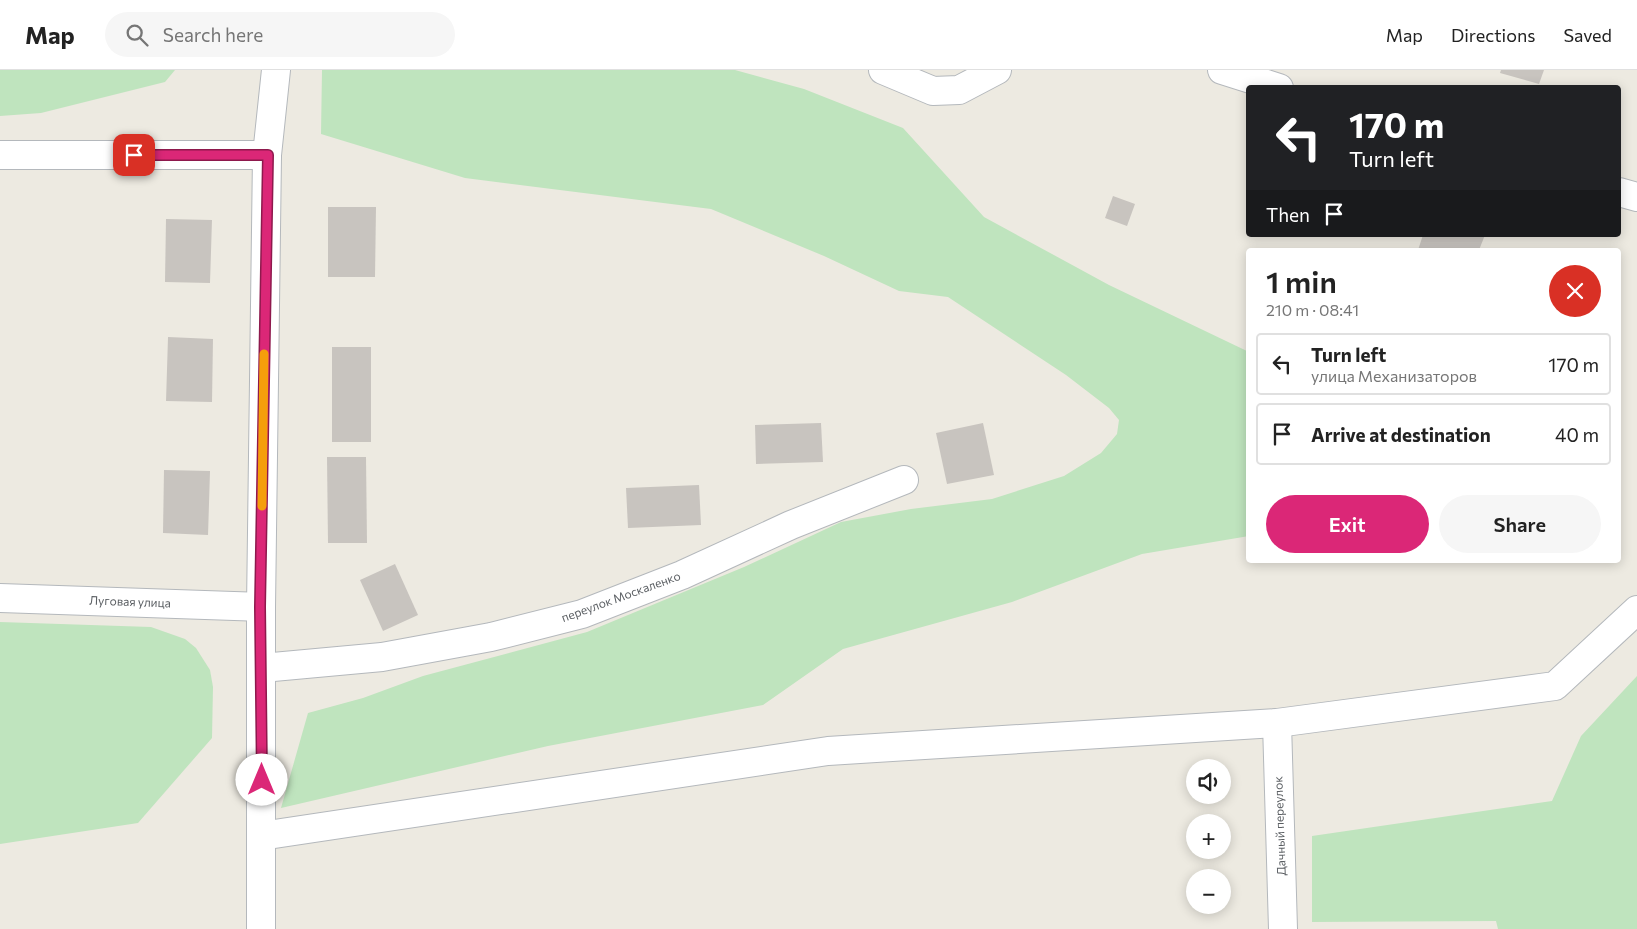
<!DOCTYPE html>
<meta charset="utf-8">
<style>
:root{--surface:#fff;--page:#f6f6f6;--text:#222;--muted:#767676;--line:#e0e0e0;--accent:#db2777}
body{margin:0;font-family:Commissioner,sans-serif;background:var(--page);color:var(--text);height:100vh;display:flex;flex-direction:column;font-size:19px;white-space:nowrap}
*{box-sizing:border-box;margin:0}
p{font-size:16px;color:var(--muted)}
.icon{flex:none;width:28px;height:28px;fill:none;stroke:currentColor;stroke-width:2;stroke-linecap:round;stroke-linejoin:round}
.map{position:relative;flex:1;overflow:hidden}
.sheet{position:absolute;left:1246px;top:178px;width:375px;height:315px;display:flex;flex-direction:column;background:var(--surface);border-radius:5px;box-shadow:0 2px 12px #0003}
.sheet>*{flex:none}
.hud{position:absolute;left:1246px;top:15px;width:375px;height:152px;border-radius:5px;box-shadow:0 2px 12px #0003;background:#202124;color:#fff;overflow:hidden}
.fabs{position:absolute;left:1186px;top:689px;display:grid;gap:10px}
.fabs a{display:grid;place-items:center;width:45px;height:45px;border-radius:50%;background:var(--surface);box-shadow:0 2px 12px #0003;font-size:25px}
.pin{position:absolute;display:grid;place-items:center;width:42px;height:42px;color:#fff;margin:-21px;border-radius:10px;box-shadow:0 2px 8px #0006}
.me{position:absolute;width:55px;margin:-28px;rotate:0deg;stroke-linejoin:round;filter:drop-shadow(0 0 4px #0008)}
.turn{display:flex;align-items:center;gap:18px;height:105px;padding:0 20px;font-size:22px}
.turn .icon{width:65px;height:65px;stroke-width:2.5}
.turn b{display:block;font-size:35px;line-height:42px}
.then{display:flex;align-items:center;height:48px;padding:0 20px;background:#0003;gap:10px;font-size:19px}
.round{display:grid;place-items:center;flex:none;width:52px;height:52px;border-radius:26px;background:var(--page)}
.headline{display:flex;align-items:center;justify-content:space-between;height:85px;padding:0 20px}
h1{font-size:30px;font-weight:600;line-height:38px}
.action{display:flex;gap:10px;margin-top:auto;padding:10px 20px}
.action a{flex:1;height:58px;border-radius:30px;background:var(--accent);color:#fff;font-size:20px;font-weight:600;line-height:58px;text-align:center}
.action a+a{background:var(--page);color:var(--text)}
ul{padding:0;list-style:none}
li{display:flex;align-items:center;gap:15px;height:62px;margin:0 10px 8px;padding:0 10px;border:2px solid var(--line);border-radius:5px}
li div{flex:1}
li b{display:block;font-size:19px}
li em{font-style:normal}
header{display:flex;align-items:center;gap:30px;box-sizing:border-box;height:70px;padding:0 25px;background:var(--surface);border-bottom:1px solid var(--line)}
header strong{font-size:24px}
nav{display:flex;gap:28px;margin-inline-start:auto;font-size:18px}
.search{width:350px;height:45px;background:var(--page);display:flex;align-items:center;gap:12px;box-sizing:border-box;padding:0 18px;border-radius:28px;color:var(--muted);font-size:19px}
.map>svg:first-child{display:block}
.green{fill:#bfe4be}
.building{fill:#c8c4bf}
.lines{fill:none;stroke-linecap:round;stroke-linejoin:round}
.minor-casing{stroke:#b4b8bc;stroke-width:30}
.minor{stroke:#fff;stroke-width:28}
.route-casing{stroke:#8e194d;stroke-width:12}
.route{stroke:#db2777;stroke-width:9}
.slow{stroke:#f59e0b;stroke-width:9}
.labels{text-anchor:middle;stroke-width:4;stroke-linejoin:round;paint-order:stroke}
.street-label{font-size:12px;fill:#5a5e62;stroke:#fff}
</style>
<header>
<strong>Map</strong>
<div class="search"><svg class="icon" aria-label="search" viewBox="0 0 24 24"><circle cx="10" cy="10" r="6"/><path d="M15 15l6 6"/></svg>Search here</div>
<nav><a>Map</a><a>Directions</a><a>Saved</a></nav>
</header>
<div class="map">
<svg width="1637" height="859" viewBox="0 0 1637 859">
<rect width="100%" height="100%" fill="#edeae1"/>
<g class="green">
<path d="M0 0H175L165 12 41 43 0 46Z"/>
<path d="M322 0H735L804 19 903 58 984 147 1109 215 1249 282V466L1142 484 1012 532 843 579 763 635 548 676 281 738 308 643 363 628 423 606 587 562 744 497 841 452 911 439 992 429 1064 406 1101 383 1117 364 1119 350 1109 338 1066 305 948 227 899 221 824 186 711 139 465 108 321 64Z"/>
<path d="M0 552 151 557 185 569 196 578 210 600 213 617 212 668 138 753 0 774Z"/>
<path d="M1637 606V859H1498L1496 851 1312 852V766L1552 731 1581 666Z"/>
</g>
<g class="building">
<path d="M1501 0H1544L1539 14 1500 3Z"/>
<path d="M1113 126 1135 134 1127 156 1105 148Z"/>
<path d="M328 137H376L375 207H328Z"/>
<path d="M166 149 212 150 210 213 165 212Z"/>
<path d="M1423 165H1485L1479 180H1418Z"/>
<path d="M168 267 213 269 212 332 166 331Z"/>
<rect x="332" y="277" width="39" height="95"/>
<path d="M821 353 823 392 756 394 755 355Z"/>
<path d="M983 353 994 405 947 414 936 363Z"/>
<path d="M327 387H366L367 473H328Z"/>
<path d="M164 400 210 401 208 465 163 463Z"/>
<path d="M699 415 701 455 628 458 626 418Z"/>
<path d="M395 494 418 545 383 561 360 510Z"/>
</g>
<g class="lines">
<defs>
<g id="minor">
<path d="M883 0 933 21 959 20 997 0"/>
<path d="M1222 0 1279 18"/>
<path d="M0 85H267"/>
<path d="M1619 122 1637 127"/>
<path d="M0 528 261 537"/>
<path d="M262 598 382 587 491 567 582 544 682 505 791 455 904 410"/>
<path d="M1277 653 1283 859"/>
<path d="M261 766 828 681 1277 653 1555 616 1637 540"/>
<path d="M261 859V537L267 85 276 0"/>
</g>
</defs>
<use href="#minor" class="minor-casing"/>
<use href="#minor" class="minor"/>
</g>
<g class="lines">
<defs>
<path id="route" d="M134 85H268L260 537 262 710"/>
</defs>
<use href="#route" class="route-casing"/>
<use href="#route" class="route"/>
<path class="slow" d="M262 436 264 284"/>
</g>
<g class="labels">
<g class="street-label">
<text transform="translate(621 527) rotate(-20)" y="4">переулок Москаленко</text>
<text transform="translate(130 532) rotate(2)" y="4">Луговая улица</text>
<text transform="translate(1280 756) rotate(-92)" y="4">Дачный переулок</text>
</g>
</g>
</svg>
<div class="fabs">
<a><svg class="icon" aria-label="sound" viewBox="0 0 24 24"><path d="M4 9h4l5-4v14l-5-4H4zM17 9q2 3 0 6"/></svg></a>
<a>+</a>
<a>−</a>
</div>
<div class="pin" style="left:134px;top:85px;background:#d93025"><svg class="icon" aria-label="arrive" viewBox="0 0 24 24"><path d="M6 21V4h12l-3 4 3 4H6"/></svg></div>
<svg class="me" style="left:262px;top:710px" viewBox="-20 -20 40 40"><circle r="19" fill="#fff"/><path d="M0-13L10 11 0 6-10 11z" fill="#db2777"/></svg>
<div class="hud">
<div class="turn"><svg class="icon" aria-label="left" viewBox="0 0 24 24"><path d="M17 20v-9H6M10 6l-5 5 5 5"/></svg><div><b>170 m</b>Turn left</div></div>
<div class="then">Then<svg class="icon" aria-label="arrive" viewBox="0 0 24 24"><path d="M6 21V4h12l-3 4 3 4H6"/></svg></div>
</div>
<section class="sheet">
<div class="headline"><div><h1>1 min</h1><p>210 m · 08:41</p></div><a class="round" style="background:#d93025;color:#fff"><svg class="icon" aria-label="close" viewBox="0 0 24 24"><path d="M6 6l12 12M18 6L6 18"/></svg></a></div>
<ul>
<li><svg class="icon" aria-label="left" viewBox="0 0 24 24"><path d="M17 20v-9H6M10 6l-5 5 5 5"/></svg><div><b>Turn left</b><p>улица Механизаторов</p></div><em>170 m</em></li>
<li><svg class="icon" aria-label="arrive" viewBox="0 0 24 24"><path d="M6 21V4h12l-3 4 3 4H6"/></svg><div><b>Arrive at destination</b></div><em>40 m</em></li>
</ul>
<div class="action"><a>Exit</a><a>Share</a></div>
</section>
</div>
